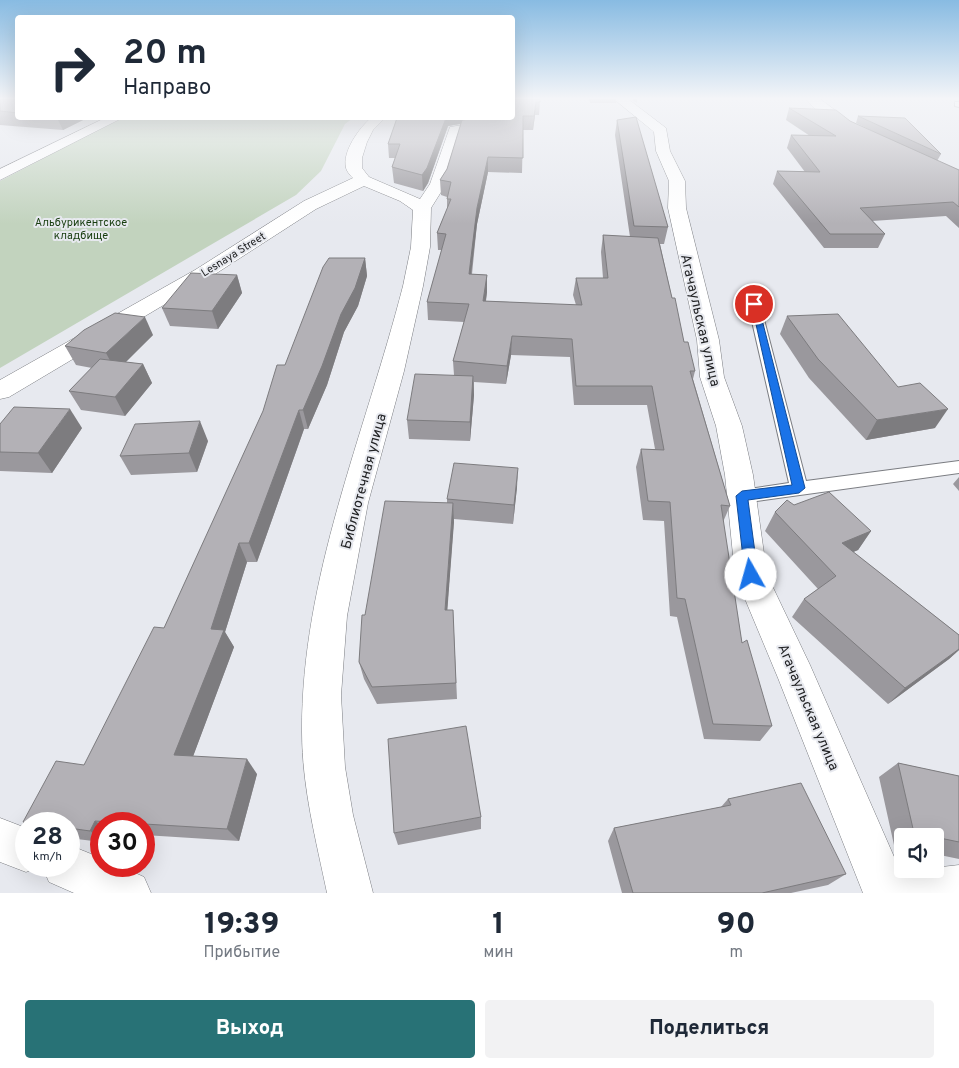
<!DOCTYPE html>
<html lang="ru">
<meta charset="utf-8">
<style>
:root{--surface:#fff;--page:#f2f2f3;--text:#1f2937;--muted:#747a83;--accent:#287276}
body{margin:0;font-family:Overpass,sans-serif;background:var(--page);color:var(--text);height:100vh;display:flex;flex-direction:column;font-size:19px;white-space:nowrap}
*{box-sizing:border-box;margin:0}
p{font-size:16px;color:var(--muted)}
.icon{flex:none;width:28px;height:28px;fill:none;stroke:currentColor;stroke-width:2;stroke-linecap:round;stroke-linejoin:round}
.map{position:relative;height:893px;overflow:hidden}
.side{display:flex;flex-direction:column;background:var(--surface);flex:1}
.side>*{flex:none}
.guide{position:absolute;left:15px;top:15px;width:500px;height:105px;border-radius:5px;box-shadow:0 5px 20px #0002;background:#fff;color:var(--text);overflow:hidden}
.tools{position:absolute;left:894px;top:828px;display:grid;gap:10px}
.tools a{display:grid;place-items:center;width:50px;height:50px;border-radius:5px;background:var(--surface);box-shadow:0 5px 20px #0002;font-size:25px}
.speed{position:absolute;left:15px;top:812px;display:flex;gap:10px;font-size:25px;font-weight:700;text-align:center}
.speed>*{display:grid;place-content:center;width:65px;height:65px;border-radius:50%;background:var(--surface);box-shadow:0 5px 20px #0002;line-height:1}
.speed small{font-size:12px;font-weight:400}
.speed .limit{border:8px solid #d22;background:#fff;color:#111}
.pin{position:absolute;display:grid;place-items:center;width:42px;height:42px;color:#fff;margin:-21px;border:2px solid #fff;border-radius:50%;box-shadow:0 1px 5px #0007}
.me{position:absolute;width:55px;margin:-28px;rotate:353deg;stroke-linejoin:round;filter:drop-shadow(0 0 4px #0008)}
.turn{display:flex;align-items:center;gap:18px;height:105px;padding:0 25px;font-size:22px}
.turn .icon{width:65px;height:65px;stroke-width:2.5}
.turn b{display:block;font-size:35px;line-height:42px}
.eta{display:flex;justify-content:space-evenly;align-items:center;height:85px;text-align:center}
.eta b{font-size:30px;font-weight:800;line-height:35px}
.button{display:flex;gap:10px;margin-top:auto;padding:10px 25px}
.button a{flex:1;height:58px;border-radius:5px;background:var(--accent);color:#fff;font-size:20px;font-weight:800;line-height:58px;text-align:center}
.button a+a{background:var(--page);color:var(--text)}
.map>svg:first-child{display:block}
.green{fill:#c2d3be}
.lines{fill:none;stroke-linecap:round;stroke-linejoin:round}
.lane-casing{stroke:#7b7d82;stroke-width:2}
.street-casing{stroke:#7b7d82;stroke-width:1}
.lane{fill:#fff;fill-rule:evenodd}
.street{fill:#fff;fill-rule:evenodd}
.wall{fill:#9a989d}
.shaded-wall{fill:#7d7c7f}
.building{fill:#b3b1b6;stroke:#7d7c7f}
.route{fill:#1a73e8;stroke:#114b97}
.labels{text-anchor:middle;stroke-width:4;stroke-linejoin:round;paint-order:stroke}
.far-park-label{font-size:11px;fill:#173d0e;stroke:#e7e9ef}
.far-street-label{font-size:11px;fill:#222325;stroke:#e7e9ef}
.street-label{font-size:14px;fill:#222325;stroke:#e7e9ef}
</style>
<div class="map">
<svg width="959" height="893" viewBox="0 0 959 893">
<rect width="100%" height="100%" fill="#e7e9ef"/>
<path class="green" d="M120 118H353L345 124 321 171 296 195 0 368V181Z"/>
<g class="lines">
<defs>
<g id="lane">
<path d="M955 102H959V107L955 106Z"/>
<path d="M754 300 760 304 806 481 959 461V473L742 503 736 501 733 496 736 491 789 483 748 304Z"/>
</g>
<g id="street">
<path d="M614 99H628L666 128 670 151 685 181 686 208 719 340 724 377 742 426 753 475 767 575 810 665 902 875 915 870 959 865V893H863L778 678 735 575 725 475 716 426 700 377 697 340 668 208 669 181 656 151 654 132Z"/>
<path d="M806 99H820L863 131 861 134C847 138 815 111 806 99Z"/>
<path d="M105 118H122L0 180V169Z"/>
<path d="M371 118H385L373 130 367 142 362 158V168L369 177 420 199 430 184 450 127 475 123 482 127 480 130 461 133 446 184 431 208 430 247 423 286 404 371 368 503 347 616 341 695 345 767 353 815 373 893H327C316 840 302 787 302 732 301 578 365 434 403 286L411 247 413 210 400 201 364 186 316 209 209 278 9 397 0 399V380L195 270 304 201 353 178C351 176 347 172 346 168 342 152 359 128 371 118Z"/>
<path d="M0 818 26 828V866H41L26 872 0 862Z"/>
<path d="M69 845 101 858V866H120L144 877 151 893H74L49 882 42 866H69Z"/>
</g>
</defs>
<use href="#lane" class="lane-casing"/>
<use href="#street" class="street-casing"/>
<use href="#lane" class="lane"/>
<use href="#street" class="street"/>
</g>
<g class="wall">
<path d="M0 99H18V118H87L63 130 0 125Z"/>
<path d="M512 99 540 102 539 115H535L533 130H523L522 173 488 172 477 224 472 274 487 275V292L486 301 576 305 573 295 576 278H603L601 252 603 235 630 237 615 135 617 120 668 227 664 244H660L672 298 684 342 695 371 693 379 730 506 723 522 742 643 772 726 760 741 704 739 677 617 670 616 664 521 643 520 636 467 641 449H655L647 405H574L570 357 511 355 506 384 474 382V395L470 441 409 439 407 420 454 375 453 361 464 322 428 320 427 302 442 250H438L437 233 447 209V197L441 195 440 180 447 169 461 124 448 126 428 183 423 191 394 183 392 167 395 158H389L388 144 397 118H512Z"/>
<path d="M589 99H616V103H590Z"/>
<path d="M631 99H637V103Z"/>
<path d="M789 108 850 121 886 138 856 123 858 116 941 154 937 161 959 170V228L946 216 872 221 885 234 878 248H824L773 184 777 171 805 172 787 148 791 135 810 136 786 120Z"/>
<path d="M365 258 367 276 358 306 344 332 327 385 308 429H304L257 562H247L225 632 234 647 193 756 257 774 239 841 144 835V824H101V842L69 838V824H26L23 822 84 765 164 628 285 365Z"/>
<path d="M237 275 242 293 218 329 170 326 162 308Z"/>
<path d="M787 316 898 387 935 428 866 440 809 378 780 334Z"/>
<path d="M153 335 125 362 143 364 152 383 125 416 81 410 69 391 92 368 76 365 65 346Z"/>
<path d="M0 424 82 428 52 473 0 471Z"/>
<path d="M208 441 197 472 131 475 120 456Z"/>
<path d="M959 477V491L953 484Z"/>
<path d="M517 487 513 524 454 519 447 610H453L457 699 377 704 364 679 359 662 365 615 447 503V499Z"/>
<path d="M794 505 871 531 858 550 853 552 959 635V650L949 659 888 704 792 617 804 599 818 589 765 531 775 512Z"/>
<path d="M898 763 959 776V859L935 854V836H902V847L894 845 879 777Z"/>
<path d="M728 799 846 874 828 885 791 893H622L608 841 614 828 721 807Z"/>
<path d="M481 817V829L398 845 394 833Z"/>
</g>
<g class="shaded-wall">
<path d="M536 102 535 115 533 130 534 116Z"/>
<path d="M57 118H87L63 130Z"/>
<path d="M446 118H475V121L448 126 428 183 423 191 422 175Z"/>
<path d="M488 157V172L477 224 469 291V274L477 208Z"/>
<path d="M365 258 367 276 358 306 344 332 327 385 308 429 303 410 341 314Z"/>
<path d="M237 275 242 293 218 329 212 311Z"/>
<path d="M487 275V292L483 319V301Z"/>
<path d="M145 317 153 335 116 372 106 353Z"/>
<path d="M512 336 511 355 506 384 507 366Z"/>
<path d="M143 364 152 383 125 416 115 397Z"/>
<path d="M473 376 474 395 470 441V422Z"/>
<path d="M70 409 82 428 52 473 38 453Z"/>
<path d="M948 409 935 428 866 440 877 420Z"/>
<path d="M299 410 304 429 257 562 249 543Z"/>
<path d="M200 421 208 441 197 472 189 453Z"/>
<path d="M518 468 517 487 513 524 514 505Z"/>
<path d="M453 503 454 522 446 628 445 610Z"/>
<path d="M871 531 858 550 830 562 842 543Z"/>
<path d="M239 543 247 562 225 632 234 647 188 770 174 755 211 629Z"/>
<path d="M959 649V650L949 659 888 704 905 688Z"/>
<path d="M247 759 257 774 239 841 227 829Z"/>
<path d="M95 821 101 825V839L90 831Z"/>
</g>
<g class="building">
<path d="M0 99H18V113L0 111Z"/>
<path d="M512 99H540V102H536L534 116H523V158L488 157 477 208 469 274 487 275 483 301 582 305 576 278H608L603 235 658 238 672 298H675L684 342H688L695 371H690L730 506 721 505 742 643 747 640 772 726 713 724 685 599 677 598 670 502 648 501 641 449 664 450 652 386H576L572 339 512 336 507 366 453 361 469 304 427 302 446 234 437 233 451 199H447L451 182 440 180 447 169 462 120 480 118H512Z"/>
<path d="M789 108 836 110 850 121 959 170V207L953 202 860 208 885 234H830L777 171 820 172 791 135 836 136Z"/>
<path d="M858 116 905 118 941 154Z"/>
<path d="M636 117 668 227 634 226 617 120Z"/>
<path d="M397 118H446L427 168 422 175 392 167 400 144H388Z"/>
<path d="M329 258H365L355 288 341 314 322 366 303 410H299L249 543H239L211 629 224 630 174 755 247 759 227 829 95 821 90 831 69 828V824H34L23 822 56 761 84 765 154 627 164 628 263 411 277 365H285L323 267Z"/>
<path d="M191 273 237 275 212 311 162 308Z"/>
<path d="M115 313 145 317 106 353 65 346 84 330Z"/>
<path d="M838 314 898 387 920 383 948 409 877 420 818 359 787 316Z"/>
<path d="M100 359 143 364 115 397 69 391Z"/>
<path d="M415 374 473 376 470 422 407 420Z"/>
<path d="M14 407 70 409 38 453 0 452V424Z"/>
<path d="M200 421 189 453 120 456 135 424Z"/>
<path d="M454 463 518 468 514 505 447 499Z"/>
<path d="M829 492 871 531 842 543 959 635V649L905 688 804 599 836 576 775 512 787 500 794 505Z"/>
<path d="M385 501 453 503 445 610H453L456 683 372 687 359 662 362 615H365Z"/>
<path d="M466 726 481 817 394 833 388 739Z"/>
<path d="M898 763 959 776V842L935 837V836H930L914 833Z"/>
<path d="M801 783 846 874 762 893H633L614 828 731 805 728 799Z"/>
</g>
<linearGradient id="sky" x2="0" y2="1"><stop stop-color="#88bbe2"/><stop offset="0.44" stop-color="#f4f5f8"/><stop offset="1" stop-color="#f4f5f8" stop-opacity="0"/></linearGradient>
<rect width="959" height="224" fill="url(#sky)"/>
<path class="route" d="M751 302 758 304 805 488 799 493 748 500 758 575 756 579H747L745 575 736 496 742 491 792 485Z"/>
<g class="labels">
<g class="far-park-label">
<text x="81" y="226">Альбурикентское<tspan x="81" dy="13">кладбище</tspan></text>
</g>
<g class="far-street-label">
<text transform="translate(233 254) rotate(-32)" y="4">Lesnaya Street</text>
</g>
<g class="street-label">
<text transform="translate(701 320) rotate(77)" y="5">Агачаульская улица</text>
<text transform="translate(363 481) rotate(-75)" y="5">Библиотечная улица</text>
<text transform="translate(809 707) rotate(67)" y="5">Агачаульская улица</text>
</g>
</g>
</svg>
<div class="tools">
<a><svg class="icon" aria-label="sound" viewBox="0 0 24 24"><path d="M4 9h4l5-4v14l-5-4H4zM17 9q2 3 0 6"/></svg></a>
</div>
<div class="speed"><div>28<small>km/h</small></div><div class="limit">30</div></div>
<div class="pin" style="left:754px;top:304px;background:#d93025"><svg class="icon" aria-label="arrive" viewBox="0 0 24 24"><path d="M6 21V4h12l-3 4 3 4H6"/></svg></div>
<svg class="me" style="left:751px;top:575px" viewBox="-20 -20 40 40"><circle r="19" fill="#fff"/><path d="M0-13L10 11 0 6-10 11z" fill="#1a73e8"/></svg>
<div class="guide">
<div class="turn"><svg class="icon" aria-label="right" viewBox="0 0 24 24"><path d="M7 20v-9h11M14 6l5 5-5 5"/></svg><div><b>20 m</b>Направо</div></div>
</div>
</div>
<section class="side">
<div class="eta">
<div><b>19:39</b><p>Прибытие</p></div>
<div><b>1</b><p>мин</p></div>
<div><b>90</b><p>m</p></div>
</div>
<div class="button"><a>Выход</a><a>Поделиться</a></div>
</section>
